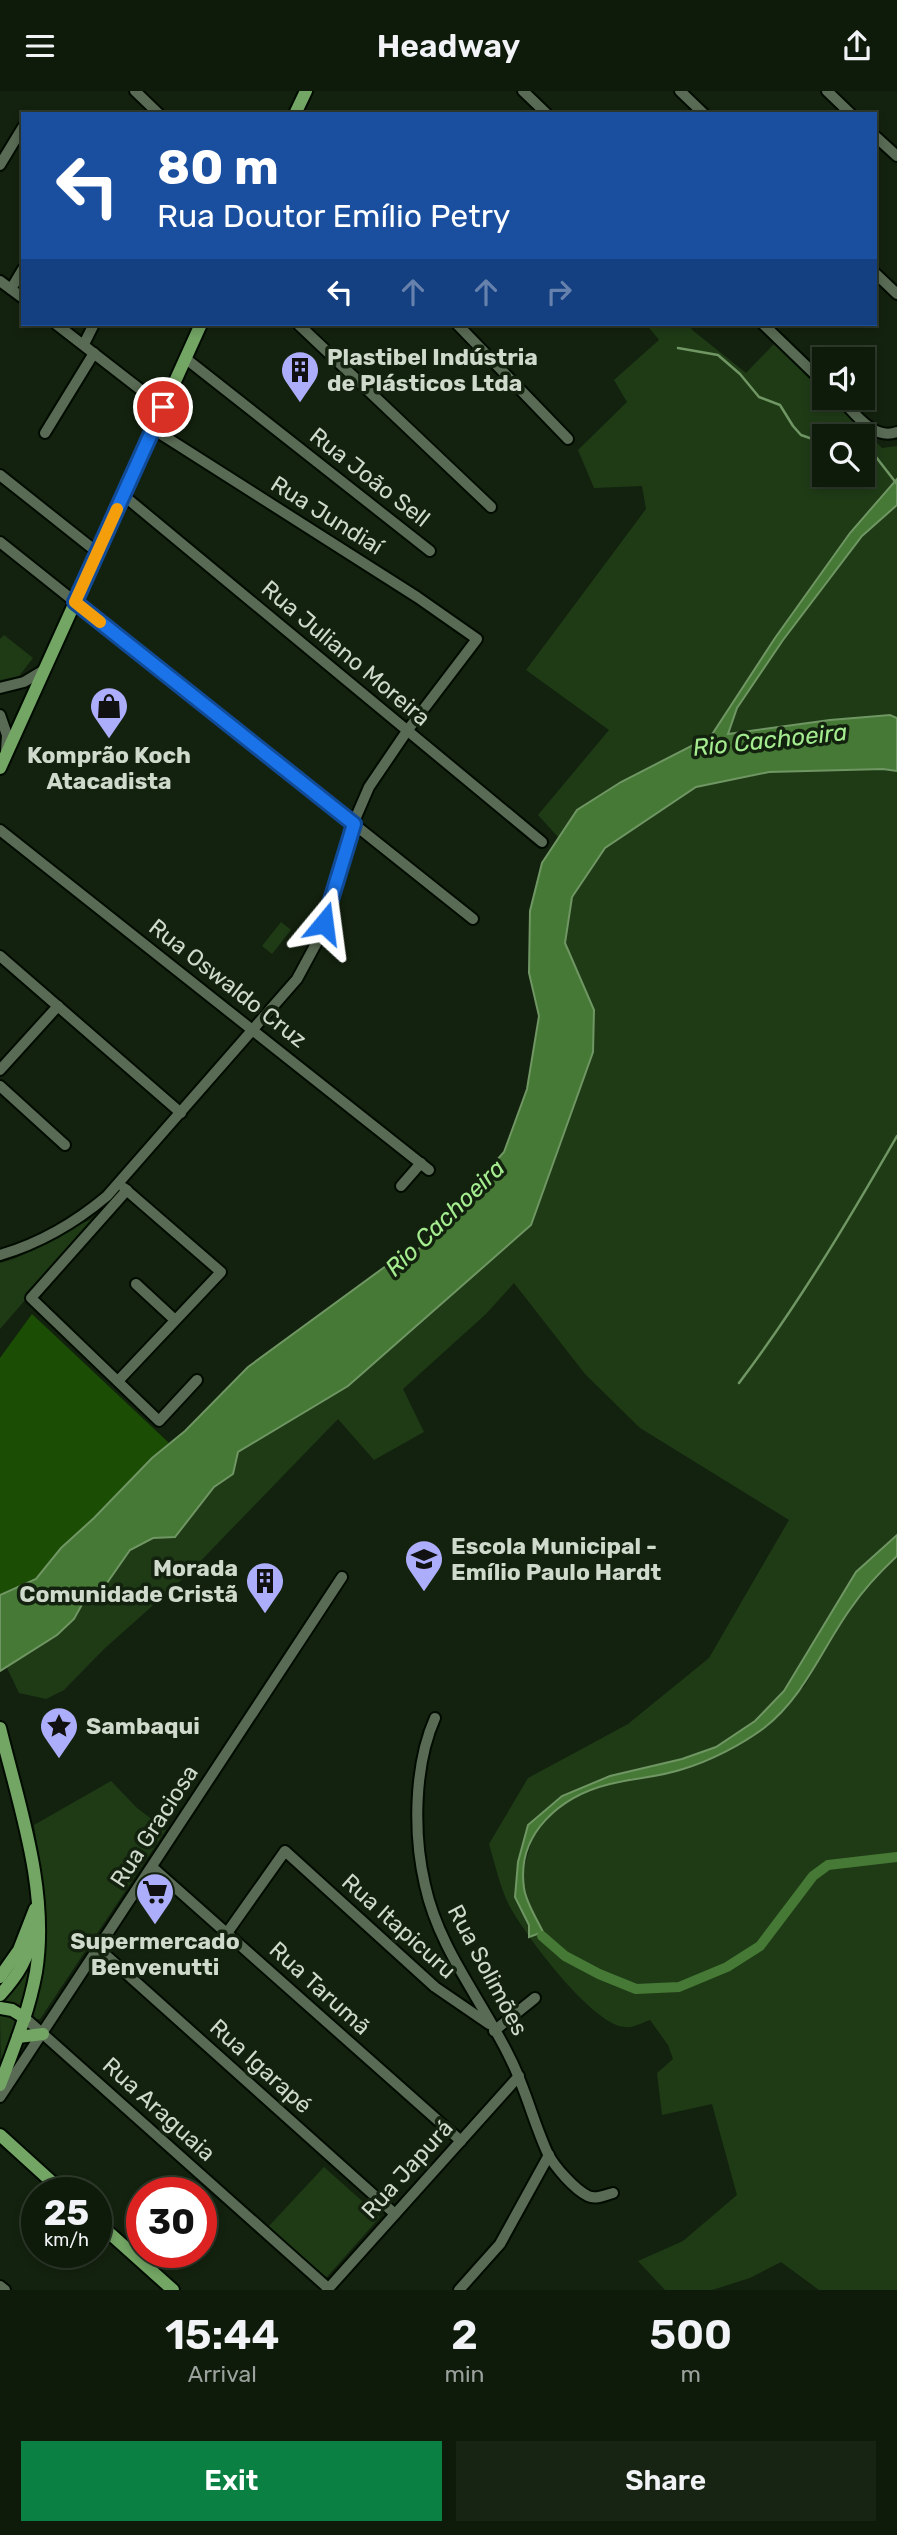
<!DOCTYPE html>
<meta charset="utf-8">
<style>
:root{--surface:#0e1a0a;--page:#172313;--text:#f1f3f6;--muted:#9ba19c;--line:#2e382b;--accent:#0b8043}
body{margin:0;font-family:Rubik,sans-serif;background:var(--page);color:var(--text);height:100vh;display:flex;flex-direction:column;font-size:26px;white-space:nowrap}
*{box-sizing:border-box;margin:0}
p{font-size:23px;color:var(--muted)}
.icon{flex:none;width:38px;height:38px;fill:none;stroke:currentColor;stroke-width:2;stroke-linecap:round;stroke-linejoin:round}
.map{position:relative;height:2199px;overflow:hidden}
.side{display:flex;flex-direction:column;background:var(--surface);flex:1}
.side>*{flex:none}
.guide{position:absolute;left:21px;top:21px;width:856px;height:214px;border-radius:0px;box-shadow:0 4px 10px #0003,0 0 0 2px var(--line);background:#1a4fa0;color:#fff;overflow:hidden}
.buttons{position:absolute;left:812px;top:256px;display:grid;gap:14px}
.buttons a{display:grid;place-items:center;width:63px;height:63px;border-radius:0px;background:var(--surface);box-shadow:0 4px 10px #0003,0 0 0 2px var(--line);font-size:35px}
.speed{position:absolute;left:21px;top:2086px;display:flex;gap:14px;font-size:35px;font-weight:700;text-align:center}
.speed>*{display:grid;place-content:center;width:91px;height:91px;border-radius:50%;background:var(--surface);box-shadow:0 4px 10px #0003,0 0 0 2px var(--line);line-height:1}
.speed small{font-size:18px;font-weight:400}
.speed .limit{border:10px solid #d22;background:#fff;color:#111}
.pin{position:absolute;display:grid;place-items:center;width:60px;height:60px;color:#fff;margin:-30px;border:4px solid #fff;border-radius:50%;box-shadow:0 2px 7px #0007}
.me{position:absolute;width:77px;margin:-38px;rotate:16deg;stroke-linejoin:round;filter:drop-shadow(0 0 5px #0008)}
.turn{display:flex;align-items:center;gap:24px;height:147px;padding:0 21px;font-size:32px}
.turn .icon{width:91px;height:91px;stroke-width:2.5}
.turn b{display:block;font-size:49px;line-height:60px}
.lanes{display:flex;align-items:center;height:66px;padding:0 21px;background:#0003;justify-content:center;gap:35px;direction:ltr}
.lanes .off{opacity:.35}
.eta{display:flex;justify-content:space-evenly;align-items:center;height:119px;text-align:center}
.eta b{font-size:42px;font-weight:600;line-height:49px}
.primary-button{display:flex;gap:14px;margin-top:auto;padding:14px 21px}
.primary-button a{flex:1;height:80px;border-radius:0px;background:var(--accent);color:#fff;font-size:28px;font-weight:600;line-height:80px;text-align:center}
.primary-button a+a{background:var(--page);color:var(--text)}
header{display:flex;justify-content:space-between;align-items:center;height:91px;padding:0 21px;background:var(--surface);font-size:32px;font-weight:600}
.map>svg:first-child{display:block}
.green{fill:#1f3b16;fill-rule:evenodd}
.forest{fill:#1b4d04}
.water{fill:#467936;stroke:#6f9663;stroke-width:2}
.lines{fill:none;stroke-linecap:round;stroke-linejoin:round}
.stream{stroke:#6f9663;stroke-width:2.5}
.canal{stroke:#467936;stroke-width:10}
.minor-casing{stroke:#010b00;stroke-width:14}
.major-casing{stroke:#010b00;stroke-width:16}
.minor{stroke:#596b54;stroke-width:10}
.major{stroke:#73a664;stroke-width:12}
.route-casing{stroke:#114b97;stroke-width:18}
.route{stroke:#1a73e8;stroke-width:12}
.slow{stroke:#f59e0b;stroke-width:12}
.labels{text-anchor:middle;stroke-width:7;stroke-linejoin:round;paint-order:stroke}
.poi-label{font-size:23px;font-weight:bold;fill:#cfd9cc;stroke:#13220e;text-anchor:start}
.street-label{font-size:23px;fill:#cfd9cc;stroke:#13220e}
.water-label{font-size:24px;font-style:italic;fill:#a4ec8f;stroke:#13220e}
</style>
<header><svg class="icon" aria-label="menu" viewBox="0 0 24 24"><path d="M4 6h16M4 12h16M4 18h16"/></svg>Headway<svg class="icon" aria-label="share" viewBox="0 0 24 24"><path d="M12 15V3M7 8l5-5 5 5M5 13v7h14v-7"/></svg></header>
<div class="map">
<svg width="897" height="2199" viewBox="0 0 897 2199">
<rect width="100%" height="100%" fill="#13220e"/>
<g class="green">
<path d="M646 233H695L691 238 746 282 774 253 824 301V306H830L882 357 897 355V388L850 442 775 547 711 645 621 691 577 719 559 747 538 724 609 639 526 579 646 418 642 395 594 397 578 359 627 311 614 289 659 249ZM824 345H863V383H824Z"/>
<path d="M897 414V627L890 624 830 629 728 644 737 617 783 549 862 445Z"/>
<path d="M4 544 33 567 19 585 0 589V548Z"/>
<path d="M884 678 897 680V1444L856 1481 784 1600 755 1630 716 1656 682 1668 610 1685 562 1705 528 1734 515 1806 529 1834 542 1841 524 1801 522 1782 536 1737 550 1723 572 1707 607 1694 682 1678 717 1664 804 1596 849 1518 869 1493 897 1465V2199H819L781 2171 750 2187 712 2199H665L638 2170 683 2150 737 2104 712 2013 662 2024 657 1982 673 1968 668 1954 650 1929C642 1932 633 1937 625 1936 592 1934 525 1844 509 1814 500 1796 495 1773 489 1753L528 1687 628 1633 709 1567 789 1429 640 1337 585 1283 514 1192 486 1223 403 1298 424 1341 374 1369 338 1328 187 1484 104 1558 64 1599 46 1608 19 1602 6 1575 57 1544 74 1528 85 1508 100 1502 129 1459 153 1447 175 1446 214 1396 233 1383 238 1361 348 1295 530 1134 593 961 594 919 565 852 572 806 605 757 696 696 769 681Z"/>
<path d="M281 831 291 839 272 863 262 855Z"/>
<path d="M97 1126 0 1238V1172C36 1163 63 1139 97 1126Z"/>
<path d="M111 1690 137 1717 166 1739 40 1928H35L31 1922 45 1821V1803L34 1734Z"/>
<path d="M29 1873 21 1920 1 1914Z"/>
<path d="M0 1925H7L17 1931 1 1976Z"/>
<path d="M324 2076 380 2126 325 2188 269 2135Z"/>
</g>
<path class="forest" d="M32 1223 169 1352 151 1367 94 1427 61 1457 36 1488 0 1504V1267Z"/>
<g class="water">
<path d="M897 388V414L862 445 783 549 737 617 728 643 830 629 890 624 897 627V680L883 678 769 681 696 696 605 757 572 806 565 852 594 919 593 961 531 1134 348 1295 238 1361 233 1383 214 1396 175 1446 153 1447 130 1459 100 1502 85 1508 74 1528 57 1544 0 1580V1504L36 1488 61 1457 94 1427 152 1367 185 1340 248 1276 390 1172 420 1157 504 1061 527 998 539 925 529 882 530 820 542 772 577 719 621 691 711 645 775 547 850 442Z"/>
<path d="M897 1444V1465C880 1481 864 1498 851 1517 822 1557 805 1605 764 1637 741 1654 710 1670 683 1678 660 1686 634 1687 610 1693 561 1705 516 1742 524 1797 526 1812 537 1828 543 1841L529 1846V1834L515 1806 518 1771 528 1734 562 1705 610 1685 682 1668 716 1656 755 1630 784 1600 856 1481Z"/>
</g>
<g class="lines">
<g class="stream">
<path d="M678 257 718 264 740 283 759 306 780 314 793 335 801 344 824 352"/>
<path d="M863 358 876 366 897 393"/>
<path d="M739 1292C798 1214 848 1130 897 1045"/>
</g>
<path class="canal" d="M542 1845 565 1865 599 1883 636 1898 679 1896 727 1876 760 1855 813 1785 828 1774 897 1766"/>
<defs>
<g id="minor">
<path d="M135 0 159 23"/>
<path d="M523 0 547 23"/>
<path d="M680 0 704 23"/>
<path d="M827 0 851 23"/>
<path d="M875 45 897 65"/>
<path d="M0 74 23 36"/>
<path d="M875 182 897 203"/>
<path d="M0 190 23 207"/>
<path d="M11 198 23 178"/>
<path d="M56 233 163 316"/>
<path d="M298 233 491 416"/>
<path d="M457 233 568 348"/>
<path d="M763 233 824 292"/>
<path d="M84 253 94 233"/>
<path d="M185 267 430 460"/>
<path d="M839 306C854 321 873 350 897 341"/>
<path d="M45 342 94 262"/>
<path d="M0 384 97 461"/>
<path d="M123 404 542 751"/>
<path d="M0 451 473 828"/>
<path d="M0 597 24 591 44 579"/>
<path d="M0 624 7 644 6 660"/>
<path d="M0 739 429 1079"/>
<path d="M0 865 181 1022"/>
<path d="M0 979 58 915"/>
<path d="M0 995 65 1054"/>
<path d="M401 1095 421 1072"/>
<path d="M127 1099 31 1207 159 1330 197 1289"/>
<path d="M0 1164C41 1152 75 1132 107 1105L297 888 317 851 353 733 369 696 407 640 477 548 417 506 153 338"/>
<path d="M136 1193 175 1229"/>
<path d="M118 1290 221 1181 124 1097"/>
<path d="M435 1627C414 1674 413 1743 425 1794 439 1859 483 1910 511 1969 526 1999 534 2033 548 2063 555 2076 574 2098 588 2105 596 2109 605 2104 613 2102"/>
<path d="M152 1776 461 2050"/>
<path d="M227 1842 285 1760 435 1896 489 1933"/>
<path d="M99 1858 395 2123"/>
<path d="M25 1927 328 2197"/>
<path d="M494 1940 535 1907"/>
<path d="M0 2006 342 1486"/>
<path d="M0 2195 5 2199"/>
<path d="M327 2199 519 1985"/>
<path d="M459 2199 500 2153 549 2064"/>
</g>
<g id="major">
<path d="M295 23 306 0"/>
<path d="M0 677 201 233"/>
<path d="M0 1637C19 1715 49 1799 36 1881 29 1920 14 1957 0 1994"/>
<path d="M0 1886 19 1859 35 1818"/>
<path d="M0 1904C18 1884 29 1867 33 1840"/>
<path d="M0 1917 12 1919 25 1927"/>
<path d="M18 1946 43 1943"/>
<path d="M0 2044 64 2102"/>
<path d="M96 2130 173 2199"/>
</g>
</defs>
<use href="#minor" class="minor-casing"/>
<use href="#major" class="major-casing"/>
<use href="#minor" class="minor"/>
<use href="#major" class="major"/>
</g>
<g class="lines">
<defs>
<path id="route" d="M163 316 75 511 354 733 324 832"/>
</defs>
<use href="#route" class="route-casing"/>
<use href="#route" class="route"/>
<path class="slow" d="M100 531 75 511 117 418"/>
</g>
<defs>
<symbol id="building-pin" viewBox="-11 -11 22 30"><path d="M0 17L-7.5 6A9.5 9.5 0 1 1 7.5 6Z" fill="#adaefb" stroke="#13220e"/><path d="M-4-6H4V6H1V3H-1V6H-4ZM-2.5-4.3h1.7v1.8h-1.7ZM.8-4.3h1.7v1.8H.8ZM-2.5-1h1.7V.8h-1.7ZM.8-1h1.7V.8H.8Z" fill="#111"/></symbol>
<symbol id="shop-pin" viewBox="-11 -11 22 30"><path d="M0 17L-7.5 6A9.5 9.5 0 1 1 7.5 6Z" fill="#adaefb" stroke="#13220e"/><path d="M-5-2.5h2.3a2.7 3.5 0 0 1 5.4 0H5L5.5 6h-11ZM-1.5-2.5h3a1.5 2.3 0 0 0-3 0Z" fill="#111"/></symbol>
<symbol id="school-pin" viewBox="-11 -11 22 30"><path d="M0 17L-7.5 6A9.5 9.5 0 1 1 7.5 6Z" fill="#adaefb" stroke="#13220e"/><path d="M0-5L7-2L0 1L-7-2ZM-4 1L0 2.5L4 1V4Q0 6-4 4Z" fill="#111"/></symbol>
<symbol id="sight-pin" viewBox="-11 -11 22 30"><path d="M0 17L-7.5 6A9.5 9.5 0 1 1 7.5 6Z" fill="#adaefb" stroke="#13220e"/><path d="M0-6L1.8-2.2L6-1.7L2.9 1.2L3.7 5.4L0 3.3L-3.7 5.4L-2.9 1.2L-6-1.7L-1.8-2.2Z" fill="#111"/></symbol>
<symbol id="supermarket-pin" viewBox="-11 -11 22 30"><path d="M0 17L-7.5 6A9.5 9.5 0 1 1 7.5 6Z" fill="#adaefb" stroke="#13220e"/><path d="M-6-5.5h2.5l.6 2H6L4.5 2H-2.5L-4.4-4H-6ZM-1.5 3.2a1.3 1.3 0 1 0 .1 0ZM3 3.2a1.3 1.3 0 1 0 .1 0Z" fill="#111"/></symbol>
</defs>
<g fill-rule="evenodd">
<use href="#building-pin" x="278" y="257" width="44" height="60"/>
<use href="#shop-pin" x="87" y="593" width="44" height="60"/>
<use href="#school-pin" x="402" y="1446" width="44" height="60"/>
<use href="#building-pin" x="243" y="1468" width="44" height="60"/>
<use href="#sight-pin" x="37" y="1613" width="44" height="60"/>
<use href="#supermarket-pin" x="133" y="1779" width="44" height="60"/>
</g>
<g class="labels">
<g class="poi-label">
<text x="327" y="274">Plastibel Indústria<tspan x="327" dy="26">de Plásticos Ltda</tspan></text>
<text x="109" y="672" text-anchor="middle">Komprão Koch<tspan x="109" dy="26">Atacadista</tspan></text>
<text x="451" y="1463">Escola Municipal -<tspan x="451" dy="26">Emílio Paulo Hardt</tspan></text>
<text x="238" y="1485" text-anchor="end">Morada<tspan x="238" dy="26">Comunidade Cristã</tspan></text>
<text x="86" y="1643">Sambaqui</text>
<text x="155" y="1858" text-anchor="middle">Supermercado<tspan x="155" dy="26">Benvenutti</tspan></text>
</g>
<g class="street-label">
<text transform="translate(370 386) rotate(38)" y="8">Rua João Sell</text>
<text transform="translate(327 424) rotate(32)" y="8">Rua Jundiaí</text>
<text transform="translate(346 562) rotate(40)" y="8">Rua Juliano Moreira</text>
<text transform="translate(228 892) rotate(38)" y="8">Rua Oswaldo Cruz</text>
<text transform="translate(154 1735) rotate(-57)" y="8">Rua Graciosa</text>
<text transform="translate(399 1835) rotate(42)" y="8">Rua Itapicuru</text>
<text transform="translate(488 1879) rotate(62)" y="8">Rua Solimões</text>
<text transform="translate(320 1897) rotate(42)" y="8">Rua Tarumã</text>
<text transform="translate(261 1975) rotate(42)" y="8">Rua Igarapé</text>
<text transform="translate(159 2018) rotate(42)" y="8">Rua Araguaia</text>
<text transform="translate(407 2078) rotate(-48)" y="8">Rua Japurá</text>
</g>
<g class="water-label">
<text transform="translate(770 649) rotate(-6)" y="8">Rio Cachoeira</text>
<text transform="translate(445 1127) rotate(-44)" y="8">Rio Cachoeira</text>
</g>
</g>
</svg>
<div class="buttons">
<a><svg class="icon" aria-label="sound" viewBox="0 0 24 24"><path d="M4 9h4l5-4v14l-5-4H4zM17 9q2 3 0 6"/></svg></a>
<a><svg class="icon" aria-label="search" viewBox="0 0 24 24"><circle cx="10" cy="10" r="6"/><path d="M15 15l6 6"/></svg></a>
</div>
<div class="speed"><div>25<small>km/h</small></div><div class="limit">30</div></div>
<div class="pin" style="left:163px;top:316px;background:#d93025"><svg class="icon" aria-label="arrive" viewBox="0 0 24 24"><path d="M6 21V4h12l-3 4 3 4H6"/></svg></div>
<svg class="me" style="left:324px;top:832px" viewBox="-20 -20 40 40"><path d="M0-17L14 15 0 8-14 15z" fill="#1a73e8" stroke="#fff" stroke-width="4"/></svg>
<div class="guide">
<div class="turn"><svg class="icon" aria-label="left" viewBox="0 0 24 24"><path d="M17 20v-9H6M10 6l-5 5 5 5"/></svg><div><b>80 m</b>Rua Doutor Emílio Petry</div></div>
<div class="lanes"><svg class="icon" aria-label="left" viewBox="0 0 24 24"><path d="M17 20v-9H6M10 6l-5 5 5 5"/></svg><svg class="icon off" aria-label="ahead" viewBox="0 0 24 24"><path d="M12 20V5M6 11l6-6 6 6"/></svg><svg class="icon off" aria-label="ahead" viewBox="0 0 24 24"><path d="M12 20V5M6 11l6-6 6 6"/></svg><svg class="icon off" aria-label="right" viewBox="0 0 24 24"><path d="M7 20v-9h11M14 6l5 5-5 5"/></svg></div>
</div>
</div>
<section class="side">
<div class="eta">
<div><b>15:44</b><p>Arrival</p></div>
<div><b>2</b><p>min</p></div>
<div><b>500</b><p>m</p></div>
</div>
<div class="primary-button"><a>Exit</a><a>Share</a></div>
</section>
